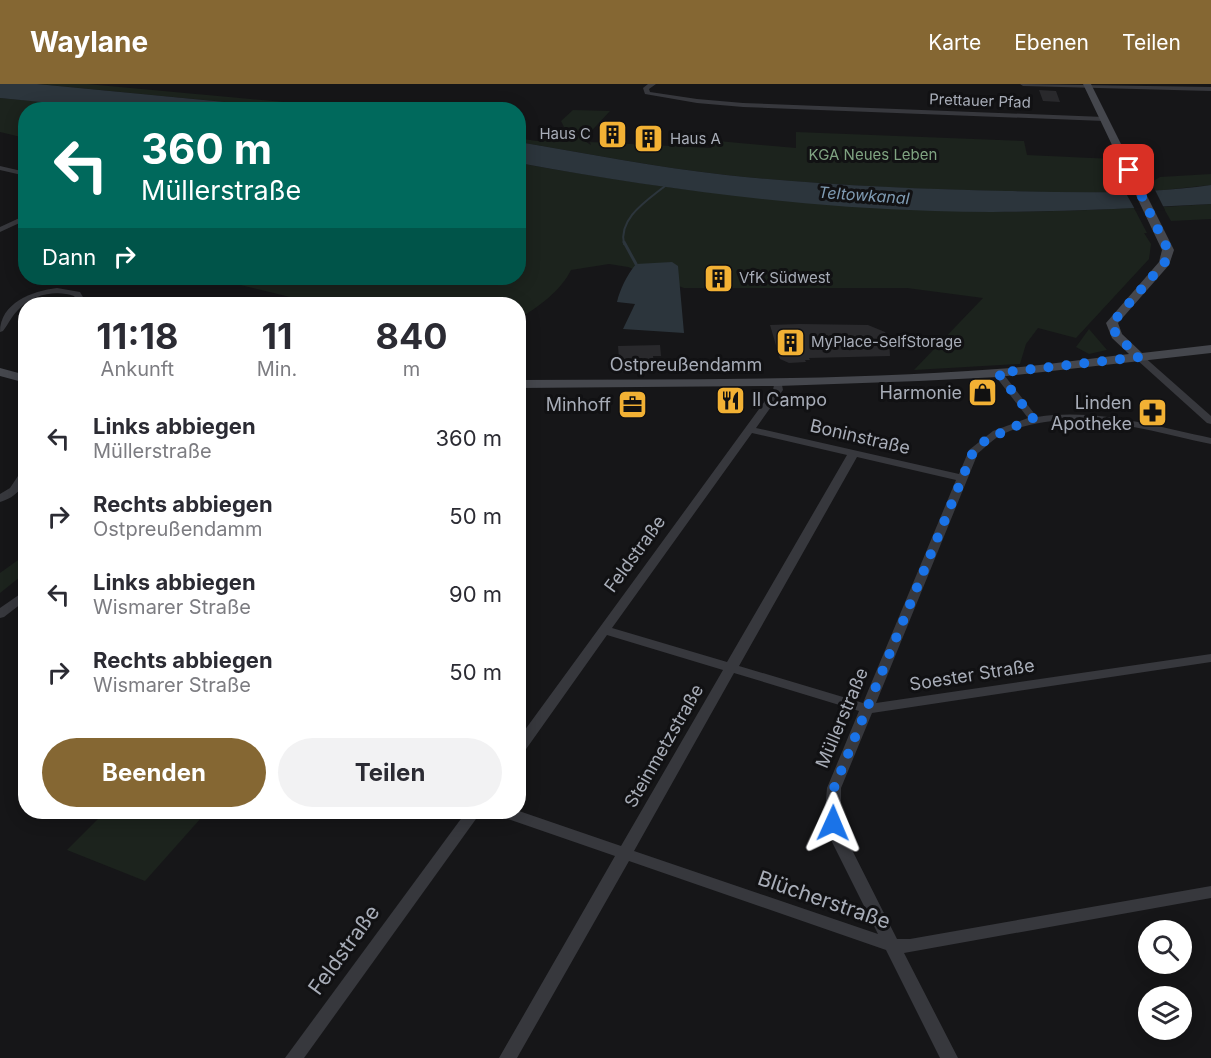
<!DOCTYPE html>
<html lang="de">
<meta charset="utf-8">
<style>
:root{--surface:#fff;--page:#f2f2f3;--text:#2b2b33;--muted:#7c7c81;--accent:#856733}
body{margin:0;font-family:Inter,sans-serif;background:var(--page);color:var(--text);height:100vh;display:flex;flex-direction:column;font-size:22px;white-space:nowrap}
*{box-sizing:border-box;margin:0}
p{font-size:20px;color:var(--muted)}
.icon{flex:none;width:33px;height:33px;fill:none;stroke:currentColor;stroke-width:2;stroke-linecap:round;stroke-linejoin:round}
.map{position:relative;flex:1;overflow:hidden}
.panel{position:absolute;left:18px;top:213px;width:508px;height:522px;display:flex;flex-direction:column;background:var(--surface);border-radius:24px;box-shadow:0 3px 15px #0003}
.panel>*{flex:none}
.banner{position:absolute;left:18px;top:18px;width:508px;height:183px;border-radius:24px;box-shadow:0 3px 15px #0003;background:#00695c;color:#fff;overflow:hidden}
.buttons{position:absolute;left:1138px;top:836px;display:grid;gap:12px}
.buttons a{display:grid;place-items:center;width:54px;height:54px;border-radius:50%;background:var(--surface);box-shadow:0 3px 15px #0003;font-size:30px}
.pin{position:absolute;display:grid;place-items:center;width:51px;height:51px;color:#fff;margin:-26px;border-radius:12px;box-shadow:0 3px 9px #0006}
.me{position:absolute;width:66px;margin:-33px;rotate:1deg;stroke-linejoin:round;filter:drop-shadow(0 0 4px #0008)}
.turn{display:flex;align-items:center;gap:21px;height:126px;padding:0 24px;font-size:27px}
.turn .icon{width:78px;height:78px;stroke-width:2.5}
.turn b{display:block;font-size:42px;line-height:51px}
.then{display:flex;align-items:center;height:57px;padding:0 24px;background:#0003;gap:12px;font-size:22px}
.eta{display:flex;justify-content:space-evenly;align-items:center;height:102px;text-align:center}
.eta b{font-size:36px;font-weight:700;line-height:42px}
.cta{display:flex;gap:12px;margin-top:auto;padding:12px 24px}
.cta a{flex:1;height:69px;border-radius:36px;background:var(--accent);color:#fff;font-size:24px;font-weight:700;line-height:69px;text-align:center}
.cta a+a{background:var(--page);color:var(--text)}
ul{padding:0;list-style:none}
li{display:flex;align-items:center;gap:18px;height:78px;padding:0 24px}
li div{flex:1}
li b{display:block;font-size:22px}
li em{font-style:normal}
header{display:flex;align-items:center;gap:36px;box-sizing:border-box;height:84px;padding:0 30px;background:var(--accent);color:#fff}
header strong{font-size:28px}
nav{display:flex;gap:33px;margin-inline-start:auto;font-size:21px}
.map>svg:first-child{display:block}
.green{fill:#1c231d}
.water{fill:#2c353c}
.pier{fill:#161618}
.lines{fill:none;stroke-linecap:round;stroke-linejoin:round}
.stream-far1{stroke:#2c353c;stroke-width:2}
.stream{stroke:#2c353c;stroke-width:3}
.building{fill:#29292c}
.minor{fill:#37383d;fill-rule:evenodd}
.secondary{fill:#45474d;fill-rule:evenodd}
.route{stroke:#1a73e8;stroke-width:10;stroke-dasharray:0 18}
.labels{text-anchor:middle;stroke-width:6;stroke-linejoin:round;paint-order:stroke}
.far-street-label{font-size:15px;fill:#a8adb8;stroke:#111113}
.far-poi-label{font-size:15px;fill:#a8adb8;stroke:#111113;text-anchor:start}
.far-park-label{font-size:15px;fill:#7fa381;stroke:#111113}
.far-water-label{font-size:16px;font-style:italic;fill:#7f9bb3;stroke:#111113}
.street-label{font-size:18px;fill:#a8adb8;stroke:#111113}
.poi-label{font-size:18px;fill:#a8adb8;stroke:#111113;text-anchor:end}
.near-street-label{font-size:21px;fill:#a8adb8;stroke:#111113}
</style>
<header>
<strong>Waylane</strong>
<nav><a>Karte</a><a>Ebenen</a><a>Teilen</a></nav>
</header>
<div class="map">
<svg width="1211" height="974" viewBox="0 0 1211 974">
<rect width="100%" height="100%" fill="#161618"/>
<g class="green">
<path d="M37 0H87L359 25H298Z"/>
<path d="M0 14 122 25 26 26 25 54 0 48Z"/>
<path d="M573 26 610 27 583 56 591 61 590 58 711 64 718 57 796 64V48L1024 57 1027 71 1113 75 1127 105 1124 106 1126 109C992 108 858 105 726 91 656 83 588 70 519 58V54C541 58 548 61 564 43L561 37Z"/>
<path d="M519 79C722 116 925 136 1131 124H1134L1147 149H1144L1151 160 1149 175 1076 254 1038 244 1026 260 1020 280 914 286 983 214 907 204H684L628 183 609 180 571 186C560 208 539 222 519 235V220H274L290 213 232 199 242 194H519Z"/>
<path d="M1211 90V101L1155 107 1150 99 1160 93Z"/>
<path d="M1211 120V135L1171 137 1163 123Z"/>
<path d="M1089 245 1107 266 1089 270 1076 263Z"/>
<path d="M25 471V489L0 509V489Z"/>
<path d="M105 728H183L201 734 145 797 67 766Z"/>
</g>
<g class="water">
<path d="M0 0H37L298 25 122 26 0 14Z"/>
<path d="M519 58C588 70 656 83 726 91 819 101 913 105 1007 107 1075 108 1143 111 1211 101V120C1119 125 1027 130 934 127 794 123 656 104 519 79Z"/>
<path d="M672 178 678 182 684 249 623 245 635 220 617 218C620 205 627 191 636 180Z"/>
</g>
<path class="pier" d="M1154 104 1165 126 1136 127 1124 106Z"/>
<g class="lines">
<path class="stream-far1" d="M624 160C618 134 648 116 665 102"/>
<path class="stream" d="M624 158 636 180"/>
</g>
<g class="building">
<path d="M1039 6 1056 7 1060 18 1043 17Z"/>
<path d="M605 44 622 45 617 57 601 56Z"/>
<path d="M682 48 701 49 694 61 678 60Z"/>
<path d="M800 240 868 241 885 248 889 256 890 272 809 274 810 276H805L806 278 789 279 780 275 770 241Z"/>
<path d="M660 261 661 272H653L655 287 620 288 618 262Z"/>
</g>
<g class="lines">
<g class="minor">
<path d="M648 0H656L649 5 650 8 697 15 743 19 1104 33 1107 35 1104 37 743 23 697 19 645 10 643 4Z"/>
<path d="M1020 0 1211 3V7L1023 2Z"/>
<path d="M0 82 26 88V92L0 86Z"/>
<path d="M26 131V136L0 148V143Z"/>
<path d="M57 204 80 208 87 220H79L74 212C57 206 33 210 20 224 13 230 9 239 3 247L0 248C0 219 32 207 57 204Z"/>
<path d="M1139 270 1142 271 1211 332V340L1207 339 1136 275 1134 273Z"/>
<path d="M998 286 1001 287 1037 333C1096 324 1154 342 1211 354V360C1145 346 1068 320 1003 350 994 354 986 363 978 369L876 619 1211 570V578L872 629 841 704V734L845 752 897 855H910L1211 802V814L904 869 958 974H940L886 866 629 777 517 974H499L615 772 499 732 497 728 519 727 621 762 723 586 607 551 524 668 519 669V654L773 306 775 296H781L783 306 756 344 959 390 969 366 993 347 1028 334 993 289ZM752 349 847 371 727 578 612 544ZM857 373 956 396 863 619 739 582ZM734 589 859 627 827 704 825 728 829 752 878 850 634 767Z"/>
<path d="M26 385C26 402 17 413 0 418V410L10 404 22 386Z"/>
<path d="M26 506V516L4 533 0 534V524Z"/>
<path d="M466 728H481L304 974H285Z"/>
</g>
<g class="secondary">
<path d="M1083 0H1091L1174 166 1169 181 1118 239 1122 250 1142 269 1211 261V269L998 293 919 297 778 302 519 304V296C678 295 839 297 997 285 1041 282 1085 275 1129 270L1112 254 1106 239 1159 178 1162 166Z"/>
<path d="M0 284 26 291V299L0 292Z"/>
</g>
</g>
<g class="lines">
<path class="route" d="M833 739 834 704 973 368 986 356 1033 334 998 289 1139 273 1116 251 1112 239 1165 178 1168 166 1129 86"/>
</g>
<defs>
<symbol id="building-square" viewBox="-11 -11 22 22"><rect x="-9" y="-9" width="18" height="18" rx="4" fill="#f2b134" stroke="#111113"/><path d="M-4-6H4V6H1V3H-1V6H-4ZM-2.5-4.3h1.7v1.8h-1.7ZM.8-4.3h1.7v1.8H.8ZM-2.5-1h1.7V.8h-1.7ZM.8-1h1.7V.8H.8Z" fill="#111"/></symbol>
<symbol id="shop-square" viewBox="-11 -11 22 22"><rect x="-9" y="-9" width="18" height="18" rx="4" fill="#f2b134" stroke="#111113"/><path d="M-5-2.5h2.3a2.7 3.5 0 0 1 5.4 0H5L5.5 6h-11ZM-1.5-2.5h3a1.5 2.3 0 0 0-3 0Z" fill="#111"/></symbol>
<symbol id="restaurant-square" viewBox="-11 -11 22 22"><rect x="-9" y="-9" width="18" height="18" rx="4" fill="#f2b134" stroke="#111113"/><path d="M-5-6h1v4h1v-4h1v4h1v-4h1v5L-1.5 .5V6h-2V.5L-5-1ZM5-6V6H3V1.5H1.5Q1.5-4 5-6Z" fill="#111"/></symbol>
<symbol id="office-square" viewBox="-11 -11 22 22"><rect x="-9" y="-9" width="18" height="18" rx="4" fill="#f2b134" stroke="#111113"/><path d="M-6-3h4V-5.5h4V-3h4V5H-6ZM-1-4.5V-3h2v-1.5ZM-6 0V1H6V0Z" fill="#111"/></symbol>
<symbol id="pharmacy-square" viewBox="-11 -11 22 22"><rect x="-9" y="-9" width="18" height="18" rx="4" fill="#f2b134" stroke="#111113"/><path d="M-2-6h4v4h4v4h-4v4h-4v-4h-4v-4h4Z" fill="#111"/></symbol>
</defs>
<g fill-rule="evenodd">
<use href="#building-square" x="596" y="34" width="33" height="33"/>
<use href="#building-square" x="632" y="38" width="33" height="33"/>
<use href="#building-square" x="702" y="178" width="33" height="33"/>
<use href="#building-square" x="774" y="242" width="33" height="33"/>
<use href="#shop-square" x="966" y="292" width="33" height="33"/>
<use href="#restaurant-square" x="714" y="300" width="33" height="33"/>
<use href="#office-square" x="616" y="304" width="33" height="33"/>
<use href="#pharmacy-square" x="1136" y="312" width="33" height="33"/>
</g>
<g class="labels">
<g class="far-street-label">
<text transform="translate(980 17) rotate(2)" y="5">Prettauer Pfad</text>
</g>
<g class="far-poi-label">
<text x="591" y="55" text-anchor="end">Haus C</text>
<text x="670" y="60">Haus A</text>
<text x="739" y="199">VfK Südwest</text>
<text x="811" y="263">MyPlace-SelfStorage</text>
</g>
<g class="far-park-label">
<text x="873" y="76">KGA Neues Leben</text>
</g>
<g class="far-water-label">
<text transform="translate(864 111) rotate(4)" y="6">Teltowkanal</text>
</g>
<g class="street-label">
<text x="686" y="287">Ostpreußendamm</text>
<text transform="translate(860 353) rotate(13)" y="6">Boninstraße</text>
<text transform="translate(635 470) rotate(-54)" y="6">Feldstraße</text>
<text transform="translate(972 591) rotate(-9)" y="6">Soester Straße</text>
<text transform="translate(842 634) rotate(-67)" y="6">Müllerstraße</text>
<text transform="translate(664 662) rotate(-60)" y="6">Steinmetzstraße</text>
</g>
<g class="poi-label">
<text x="962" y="315">Harmonie</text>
<text x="752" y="322" text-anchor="start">Il Campo</text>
<text x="1132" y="325">Linden<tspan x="1132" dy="21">Apotheke</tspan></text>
<text x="611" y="327">Minhoff</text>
</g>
<g class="near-street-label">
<text transform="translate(824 816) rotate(19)" y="7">Blücherstraße</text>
<text transform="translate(344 866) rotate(-54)" y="7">Feldstraße</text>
</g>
</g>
</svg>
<div class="buttons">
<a><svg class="icon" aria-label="search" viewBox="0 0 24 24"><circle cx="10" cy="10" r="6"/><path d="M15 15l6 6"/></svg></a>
<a><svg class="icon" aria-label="layers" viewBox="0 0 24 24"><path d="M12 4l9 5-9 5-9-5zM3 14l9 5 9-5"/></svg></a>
</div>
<div class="pin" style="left:1129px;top:86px;background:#d93025"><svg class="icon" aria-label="arrive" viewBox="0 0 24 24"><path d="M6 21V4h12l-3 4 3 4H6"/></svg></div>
<svg class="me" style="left:833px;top:739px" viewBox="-20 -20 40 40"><path d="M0-17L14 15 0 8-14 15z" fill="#1a73e8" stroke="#fff" stroke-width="4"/></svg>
<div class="banner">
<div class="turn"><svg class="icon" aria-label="left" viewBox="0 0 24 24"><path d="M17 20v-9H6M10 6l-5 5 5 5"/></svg><div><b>360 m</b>Müllerstraße</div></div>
<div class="then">Dann<svg class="icon" aria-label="right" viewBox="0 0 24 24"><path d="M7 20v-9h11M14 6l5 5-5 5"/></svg></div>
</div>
<section class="panel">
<div class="eta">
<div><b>11:18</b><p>Ankunft</p></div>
<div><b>11</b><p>Min.</p></div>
<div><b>840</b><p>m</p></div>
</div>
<ul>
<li><svg class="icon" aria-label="left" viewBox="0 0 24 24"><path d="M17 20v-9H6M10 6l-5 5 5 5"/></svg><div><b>Links abbiegen</b><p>Müllerstraße</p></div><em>360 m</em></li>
<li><svg class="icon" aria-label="right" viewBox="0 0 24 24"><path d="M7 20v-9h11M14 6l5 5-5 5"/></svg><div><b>Rechts abbiegen</b><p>Ostpreußendamm</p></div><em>50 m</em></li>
<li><svg class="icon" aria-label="left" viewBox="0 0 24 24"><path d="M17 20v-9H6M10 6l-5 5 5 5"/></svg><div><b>Links abbiegen</b><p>Wismarer Straße</p></div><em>90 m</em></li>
<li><svg class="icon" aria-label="right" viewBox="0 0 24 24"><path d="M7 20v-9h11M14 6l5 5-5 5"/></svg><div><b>Rechts abbiegen</b><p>Wismarer Straße</p></div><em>50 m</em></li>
</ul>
<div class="cta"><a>Beenden</a><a>Teilen</a></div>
</section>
</div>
